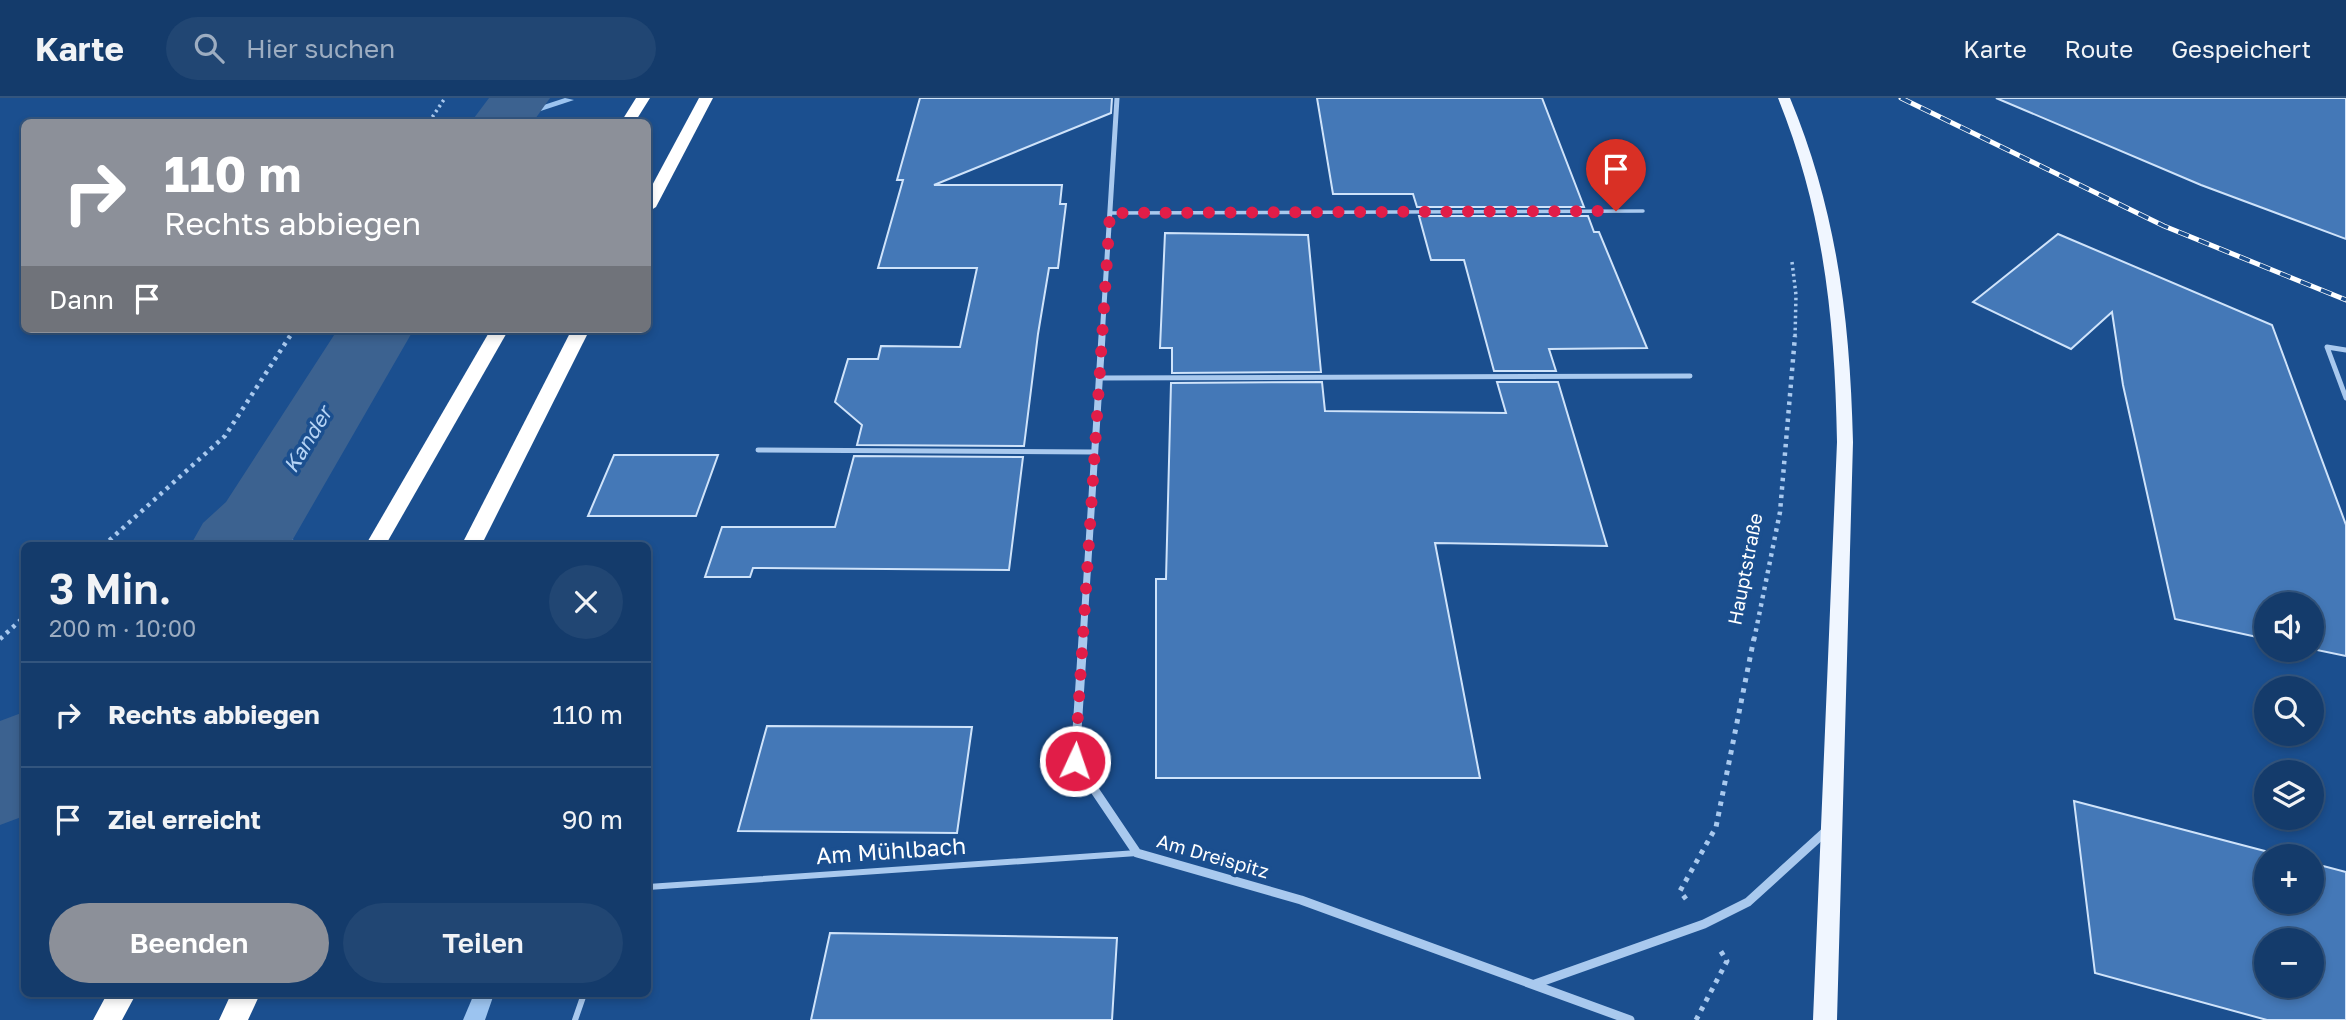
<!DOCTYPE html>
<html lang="de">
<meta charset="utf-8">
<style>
:root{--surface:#143b6b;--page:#214673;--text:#f1f3f6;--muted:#9dadc1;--line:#33557e;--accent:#8c9099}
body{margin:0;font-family:"Golos Text",sans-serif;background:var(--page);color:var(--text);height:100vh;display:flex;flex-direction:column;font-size:26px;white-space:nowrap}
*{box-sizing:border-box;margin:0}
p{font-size:23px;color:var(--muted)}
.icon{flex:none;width:38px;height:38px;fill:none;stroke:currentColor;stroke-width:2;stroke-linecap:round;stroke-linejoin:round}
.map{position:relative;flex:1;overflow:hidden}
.details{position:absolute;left:21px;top:444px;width:630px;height:455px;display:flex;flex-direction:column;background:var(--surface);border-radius:10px;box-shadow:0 4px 10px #0003,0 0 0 2px var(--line)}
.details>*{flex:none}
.banner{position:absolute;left:21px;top:21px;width:630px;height:214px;border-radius:10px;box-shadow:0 4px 10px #0003,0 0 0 2px var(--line);background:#8c9099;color:#fff;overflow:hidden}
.tools{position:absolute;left:2254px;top:494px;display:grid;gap:14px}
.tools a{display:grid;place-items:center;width:70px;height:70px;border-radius:50%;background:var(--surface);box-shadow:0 4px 10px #0003,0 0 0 2px var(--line);font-size:35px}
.pin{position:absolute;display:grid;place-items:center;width:60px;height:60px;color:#fff;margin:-72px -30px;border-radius:50% 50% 50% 0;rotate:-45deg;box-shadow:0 0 7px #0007}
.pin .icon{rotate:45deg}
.me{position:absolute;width:77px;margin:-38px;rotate:3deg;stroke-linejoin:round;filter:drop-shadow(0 0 5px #0008)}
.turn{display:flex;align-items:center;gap:24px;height:147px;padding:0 28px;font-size:32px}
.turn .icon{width:91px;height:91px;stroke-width:2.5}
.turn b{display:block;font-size:49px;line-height:60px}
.then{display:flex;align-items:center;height:66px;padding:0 28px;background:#0003;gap:14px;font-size:26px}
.round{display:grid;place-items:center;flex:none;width:74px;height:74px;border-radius:37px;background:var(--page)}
.summary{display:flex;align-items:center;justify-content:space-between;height:119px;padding:0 28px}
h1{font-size:42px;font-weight:600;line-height:52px}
.primary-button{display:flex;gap:14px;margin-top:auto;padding:14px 28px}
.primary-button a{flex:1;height:80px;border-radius:42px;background:var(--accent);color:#fff;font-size:28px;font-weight:600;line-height:80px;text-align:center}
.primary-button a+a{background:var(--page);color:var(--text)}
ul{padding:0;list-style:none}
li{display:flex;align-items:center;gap:21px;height:105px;padding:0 28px;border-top:2px solid var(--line)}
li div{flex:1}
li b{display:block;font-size:26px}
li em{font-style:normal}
header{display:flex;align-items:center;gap:42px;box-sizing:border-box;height:98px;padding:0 35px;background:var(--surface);border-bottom:2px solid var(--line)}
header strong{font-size:33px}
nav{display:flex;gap:38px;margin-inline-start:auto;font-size:24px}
.search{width:490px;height:63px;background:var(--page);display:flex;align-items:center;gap:18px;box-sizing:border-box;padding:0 24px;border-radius:38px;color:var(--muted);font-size:26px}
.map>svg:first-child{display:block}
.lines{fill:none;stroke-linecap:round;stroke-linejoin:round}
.stream{fill:#9cc4f0;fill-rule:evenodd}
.river{fill:#3c6290;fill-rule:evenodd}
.building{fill:#4478b7;stroke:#cfe3fa;stroke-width:2;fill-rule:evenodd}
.path-far2{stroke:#a9c9ee;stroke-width:3.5;stroke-dasharray:2.5 3.5;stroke-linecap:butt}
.path-far1{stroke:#a9c9ee;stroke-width:4.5;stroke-dasharray:3.5 5;stroke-linecap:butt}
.path{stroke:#a9c9ee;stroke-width:5;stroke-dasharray:4.5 6;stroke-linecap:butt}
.service-far2{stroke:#a9c9ee;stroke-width:3.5}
.service-far1{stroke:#a9c9ee;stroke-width:5}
.service{stroke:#a9c9ee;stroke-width:6}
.minor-far2{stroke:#a9c9ee;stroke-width:5}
.minor-far1{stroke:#a9c9ee;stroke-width:7}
.minor{stroke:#a9c9ee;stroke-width:9}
.primary{fill:#f0f6ff;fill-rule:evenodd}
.motorway{fill:#fff;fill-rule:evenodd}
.rail-casing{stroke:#fff;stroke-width:5}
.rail{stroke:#1b4f8f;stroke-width:3.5;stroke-dasharray:11;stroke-linecap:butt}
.route{stroke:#e11d48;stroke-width:12;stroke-dasharray:0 21.6}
.labels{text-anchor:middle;stroke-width:7;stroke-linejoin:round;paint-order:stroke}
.street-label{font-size:19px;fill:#fff;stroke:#1b4f8f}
.water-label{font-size:21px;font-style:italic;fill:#b5d3f5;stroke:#1b4f8f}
.near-street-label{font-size:23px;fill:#fff;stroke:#1b4f8f}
</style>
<header>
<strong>Karte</strong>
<div class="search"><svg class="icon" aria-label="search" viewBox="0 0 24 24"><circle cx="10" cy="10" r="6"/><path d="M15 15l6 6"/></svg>Hier suchen</div>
<nav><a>Karte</a><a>Route</a><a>Gespeichert</a></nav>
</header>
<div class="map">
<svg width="2346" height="922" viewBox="0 0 2346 922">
<rect width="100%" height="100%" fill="#1b4f8f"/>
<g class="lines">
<g class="stream">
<path d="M565 0 574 2 507 24 498 22Z"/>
<path d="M257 421 297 444 299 448H279L252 430 249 426Z"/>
<path d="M474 896H494L485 922H463Z"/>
</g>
<g class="river">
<path d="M489 0H550L533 24H471Z"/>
<path d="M338 231H414L289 448H190L203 425 226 404Z"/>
<path d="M24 614V718L0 727V623Z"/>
</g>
</g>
<g class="building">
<path d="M920 0H1112L1111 15 934 87H1062L1060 106H1066L1058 170H1049L1038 236 1024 348 857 347 862 327 835 304 848 261H878L881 248 960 249 977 170H878L903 82H897Z"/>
<path d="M1317 0H1542L1584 109H1417L1413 96H1333Z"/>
<path d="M1996 0H2346V141L2201 87Z"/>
<path d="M1419 118H1588L1594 134H1599L1647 250 1549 251 1556 273H1494L1464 162H1431Z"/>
<path d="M1165 135 1308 137 1321 274 1172 275V250H1160Z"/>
<path d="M2058 136 2272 227 2346 427V558L2312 551V506H2266V541L2175 521 2123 287 2112 214 2071 251 1973 204Z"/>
<path d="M1322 284 1325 313 1506 315 1497 284H1558L1607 448 1435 445 1480 680H1156V481H1166L1171 285Z"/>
<path d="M614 357H718L696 418H588Z"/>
<path d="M854 358 1023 359 1009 472 753 470 750 479H705L722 429H835Z"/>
<path d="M767 628 972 629 957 735 738 733Z"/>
<path d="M2074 703 2284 758H2266V803H2312V765L2346 774V922H2267L2095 875ZM2266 842H2312V887H2266Z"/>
<path d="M830 835 1117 840 1112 922H811Z"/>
</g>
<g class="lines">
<g class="path-far2">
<path d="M429 24 445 0"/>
<path d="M1792 164 1796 197 1795 240"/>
<path d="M289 240 295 231"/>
</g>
<g class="path-far1">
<path d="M103 448 225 338 290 238"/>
<path d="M0 541 24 519"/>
<path d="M1754 542 1780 414 1795 238"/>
</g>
<g class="path">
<path d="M1686 801 1680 793 1716 729 1754 540"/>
<path d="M1696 922 1727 863 1720 852"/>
</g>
<path class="service-far2" d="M1110 115 1643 113"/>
<g class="service-far1">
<path d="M2346 252 2327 249 2346 300"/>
<path d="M1099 280 1690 278"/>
<path d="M758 352 1094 354"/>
</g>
<g class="service">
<path d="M648 789 1137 755"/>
<path d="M575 922 584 896"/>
</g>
<path class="minor-far2" d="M1102 240 1117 0"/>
<path class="minor-far1" d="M1083 542 1102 238"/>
<g class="minor">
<path d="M1083 540 1075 663 1137 755 1301 802 1630 922"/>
<path d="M1535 886 1704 826 1748 804 1826 733"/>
</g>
<path class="primary" d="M1778 0H1790C1837 113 1850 222 1853 344L1837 922H1813L1837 344C1835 223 1824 114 1778 0Z"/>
<g class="motorway">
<path d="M636 0H650L635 24H621Z"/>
<path d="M699 0H713L656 109 648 114V95Z"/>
<path d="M491 231H509L385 448H365Z"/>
<path d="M572 231H590L481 448H461Z"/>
<path d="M107 896H136L122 922H93Z"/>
<path d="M231 896H260L248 922H219Z"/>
</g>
<defs>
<path id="rail" d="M1901 0 2164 128 2346 202"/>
</defs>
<use href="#rail" class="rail-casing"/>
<use href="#rail" class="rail"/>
</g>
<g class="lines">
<path class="route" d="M1075 663 1110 115 1616 113"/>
</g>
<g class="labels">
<g class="street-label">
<text transform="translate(1745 471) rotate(-79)" y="7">Hauptstraße</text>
<text transform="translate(1213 758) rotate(16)" y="7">Am Dreispitz</text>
</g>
<g class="water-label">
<text transform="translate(308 342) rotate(-59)" y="7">Kander</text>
</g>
<g class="near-street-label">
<text transform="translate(891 753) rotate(-4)" y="8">Am Mühlbach</text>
</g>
</g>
</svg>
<div class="tools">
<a><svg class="icon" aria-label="sound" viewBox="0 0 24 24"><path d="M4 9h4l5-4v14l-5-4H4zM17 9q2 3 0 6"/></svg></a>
<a><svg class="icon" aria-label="search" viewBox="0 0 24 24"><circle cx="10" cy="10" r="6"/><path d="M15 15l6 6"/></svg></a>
<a><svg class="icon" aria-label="layers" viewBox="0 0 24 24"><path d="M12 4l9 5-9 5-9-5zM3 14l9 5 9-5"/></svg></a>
<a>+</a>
<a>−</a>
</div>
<div class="pin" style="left:1616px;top:113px;background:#d93025"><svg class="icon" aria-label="arrive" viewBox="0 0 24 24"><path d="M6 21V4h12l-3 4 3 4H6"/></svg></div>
<svg class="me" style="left:1075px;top:663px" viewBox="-20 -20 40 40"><circle r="17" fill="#e11d48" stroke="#fff" stroke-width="3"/><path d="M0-11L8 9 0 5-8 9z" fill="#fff"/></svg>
<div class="banner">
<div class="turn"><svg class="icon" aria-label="right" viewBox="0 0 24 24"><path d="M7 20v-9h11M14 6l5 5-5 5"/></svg><div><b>110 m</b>Rechts abbiegen</div></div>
<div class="then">Dann<svg class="icon" aria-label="arrive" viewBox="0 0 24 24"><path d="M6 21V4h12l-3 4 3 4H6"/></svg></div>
</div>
<section class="details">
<div class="summary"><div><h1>3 Min.</h1><p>200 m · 10:00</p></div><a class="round"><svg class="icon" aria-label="close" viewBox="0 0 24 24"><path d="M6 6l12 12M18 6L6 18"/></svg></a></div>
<ul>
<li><svg class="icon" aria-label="right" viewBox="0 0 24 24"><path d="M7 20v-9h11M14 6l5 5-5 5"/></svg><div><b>Rechts abbiegen</b></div><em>110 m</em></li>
<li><svg class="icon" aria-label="arrive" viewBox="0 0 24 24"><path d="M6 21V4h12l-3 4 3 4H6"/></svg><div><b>Ziel erreicht</b></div><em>90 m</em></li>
</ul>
<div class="primary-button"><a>Beenden</a><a>Teilen</a></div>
</section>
</div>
